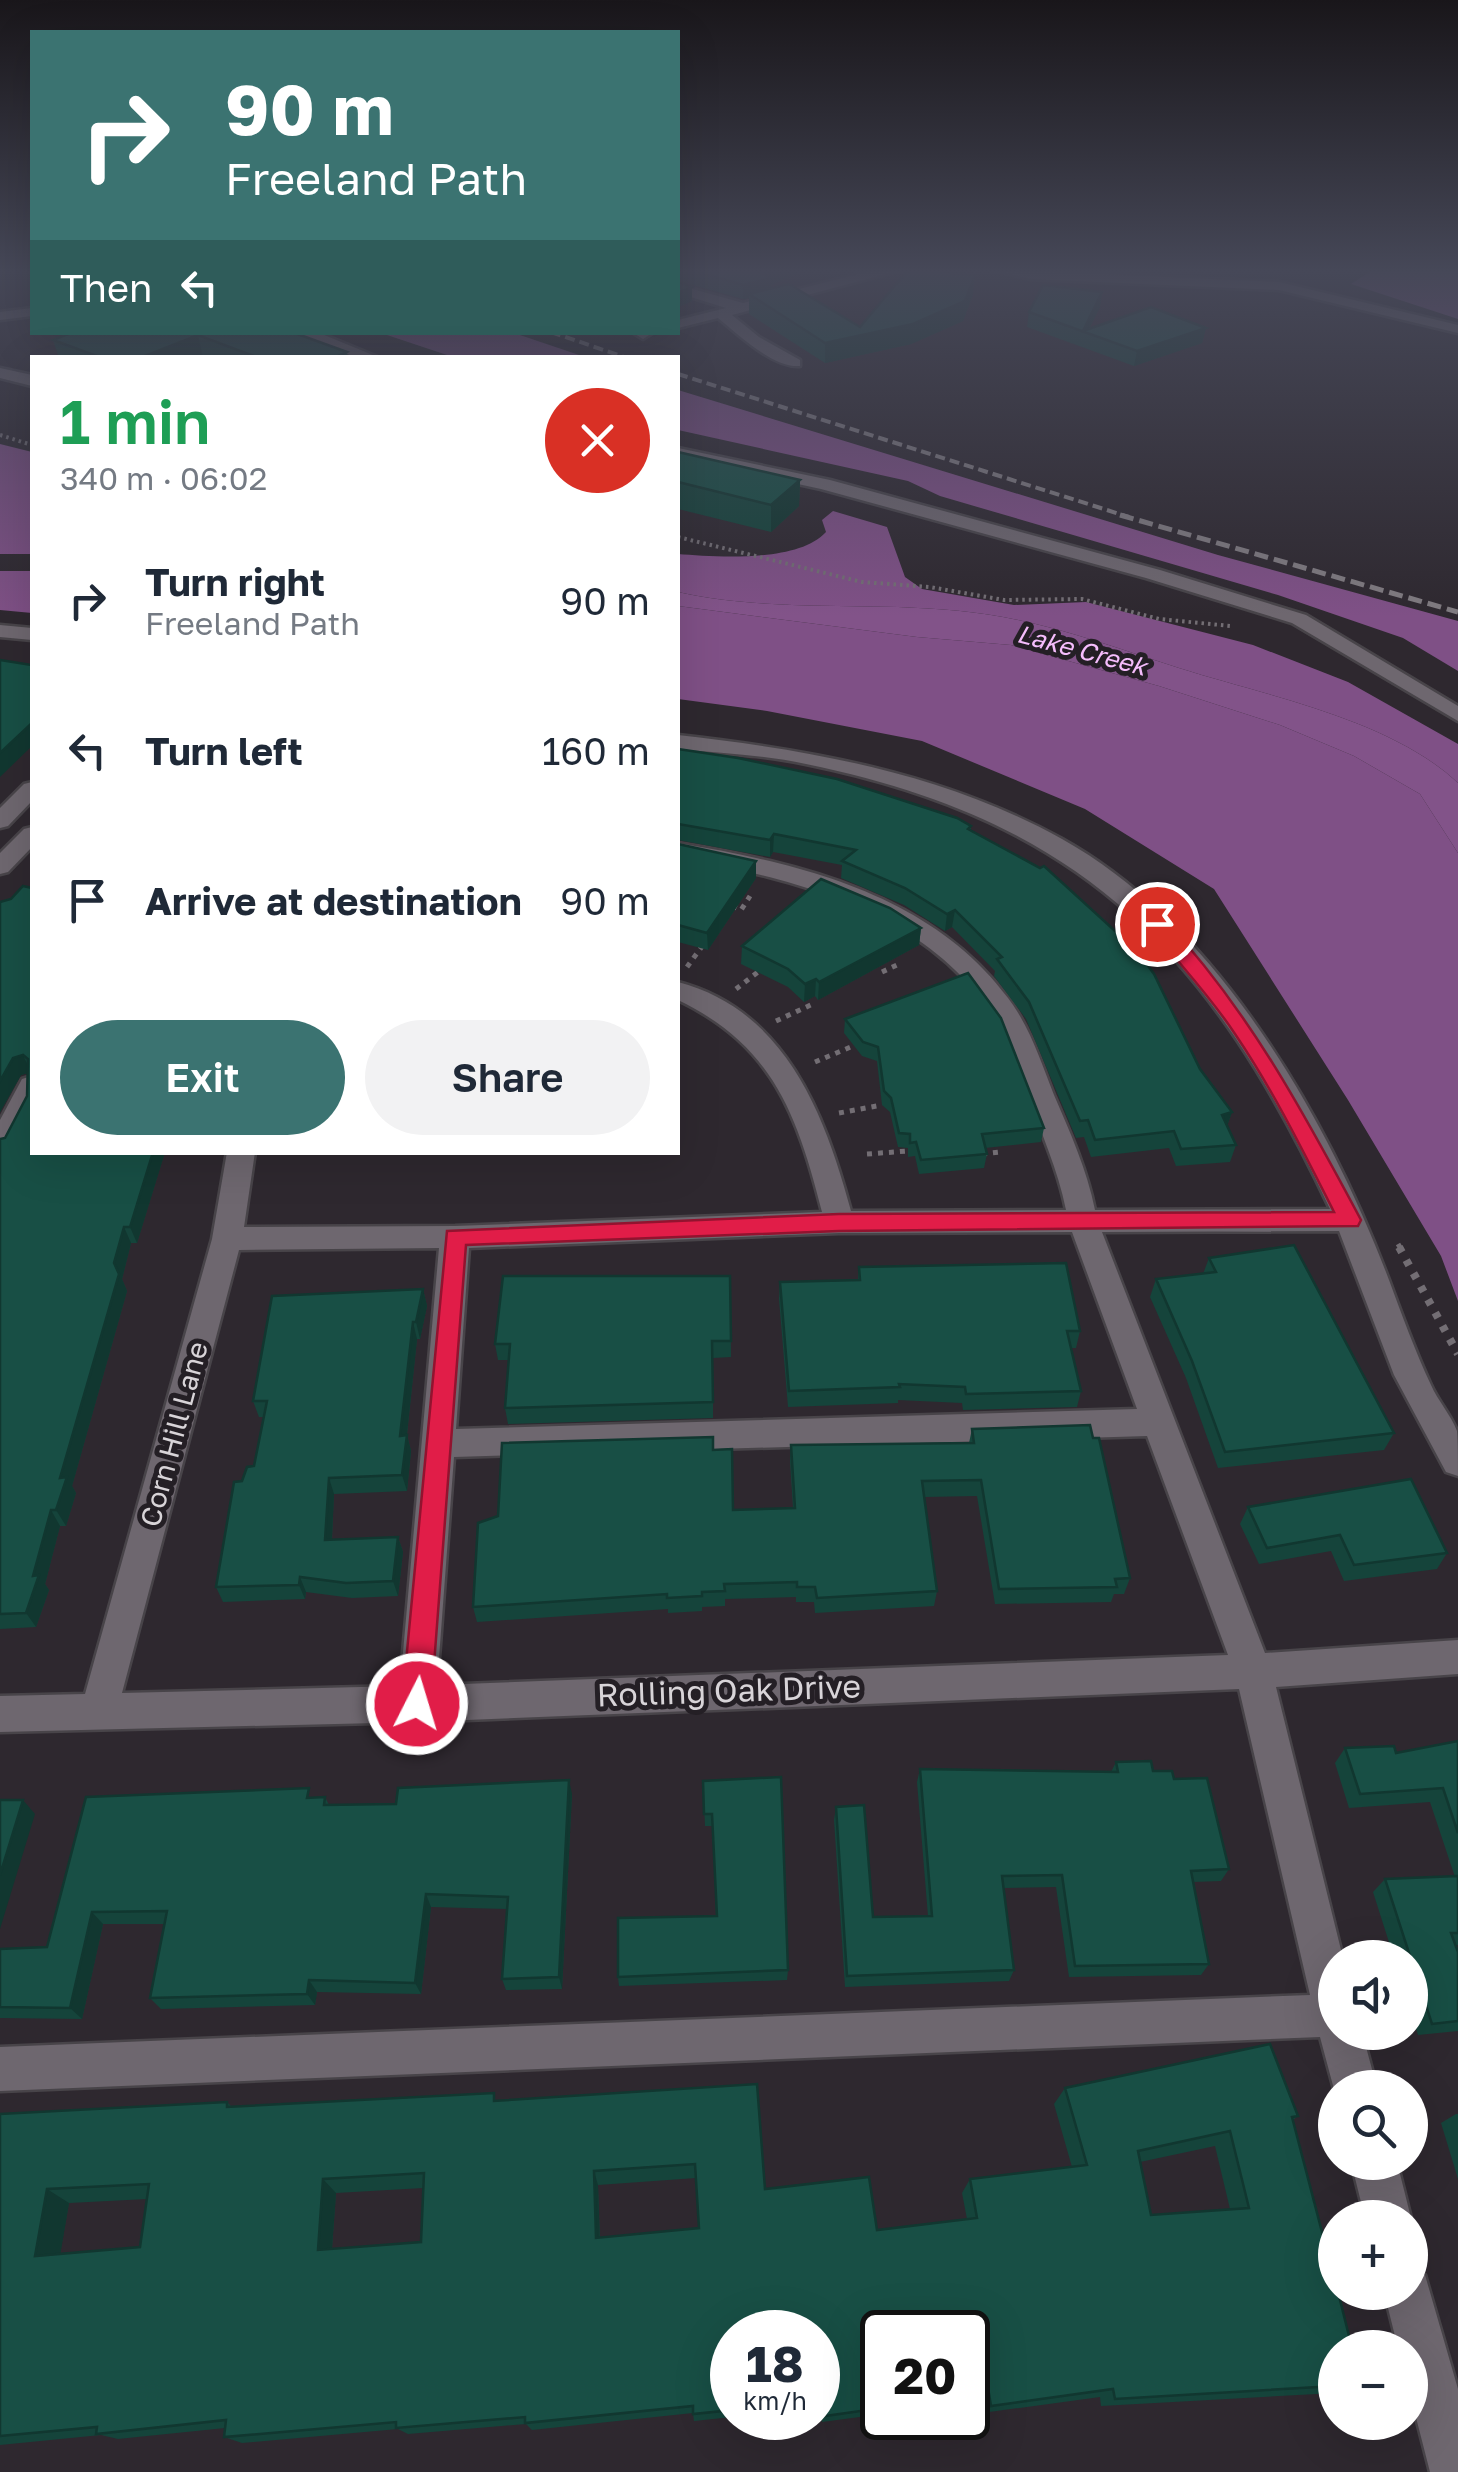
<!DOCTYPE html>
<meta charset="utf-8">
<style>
:root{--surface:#fff;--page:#f2f2f3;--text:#1f2937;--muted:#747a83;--accent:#3b7371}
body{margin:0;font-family:"Golos Text",sans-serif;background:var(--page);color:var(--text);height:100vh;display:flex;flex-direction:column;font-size:38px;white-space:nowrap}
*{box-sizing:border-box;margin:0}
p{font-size:32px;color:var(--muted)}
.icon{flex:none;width:55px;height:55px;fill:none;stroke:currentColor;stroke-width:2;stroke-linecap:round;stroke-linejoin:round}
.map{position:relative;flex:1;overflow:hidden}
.details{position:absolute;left:30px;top:355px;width:650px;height:800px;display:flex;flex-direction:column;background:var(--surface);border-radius:0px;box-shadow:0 10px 40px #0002}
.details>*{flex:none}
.banner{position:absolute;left:30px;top:30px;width:650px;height:305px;border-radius:0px;box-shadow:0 10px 40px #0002;background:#3b7371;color:#fff;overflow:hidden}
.tools{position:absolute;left:1318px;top:1940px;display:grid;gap:20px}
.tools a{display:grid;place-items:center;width:110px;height:110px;border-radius:50%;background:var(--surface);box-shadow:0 10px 40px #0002;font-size:50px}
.speed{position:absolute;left:710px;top:2310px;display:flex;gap:20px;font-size:50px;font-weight:700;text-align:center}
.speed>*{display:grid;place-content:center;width:130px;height:130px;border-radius:50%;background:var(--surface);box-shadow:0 10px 40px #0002;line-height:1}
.speed small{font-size:25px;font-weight:400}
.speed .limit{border:5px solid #111;border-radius:15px;background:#fff;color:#111}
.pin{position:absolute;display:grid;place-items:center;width:85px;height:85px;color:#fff;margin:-42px;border:5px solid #fff;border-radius:50%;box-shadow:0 2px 10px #0007}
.me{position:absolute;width:110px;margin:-55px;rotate:5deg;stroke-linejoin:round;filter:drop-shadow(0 0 8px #0008)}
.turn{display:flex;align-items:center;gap:35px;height:210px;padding:0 30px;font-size:45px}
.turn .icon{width:130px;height:130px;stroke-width:2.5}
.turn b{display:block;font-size:70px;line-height:85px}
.then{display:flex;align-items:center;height:95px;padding:0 30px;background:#0003;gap:20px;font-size:38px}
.round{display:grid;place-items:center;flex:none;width:105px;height:105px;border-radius:52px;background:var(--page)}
.headline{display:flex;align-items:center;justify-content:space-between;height:170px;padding:0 30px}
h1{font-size:60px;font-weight:600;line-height:75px;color:#1e9e55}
.button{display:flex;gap:20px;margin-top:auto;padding:20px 30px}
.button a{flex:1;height:115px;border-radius:60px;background:var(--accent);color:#fff;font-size:40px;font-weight:600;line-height:115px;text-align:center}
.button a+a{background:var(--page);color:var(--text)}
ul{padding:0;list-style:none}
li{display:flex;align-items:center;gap:30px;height:150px;padding:0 30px}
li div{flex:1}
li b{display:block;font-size:38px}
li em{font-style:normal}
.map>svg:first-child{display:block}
.forest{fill:#7f5086}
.water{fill:#825389}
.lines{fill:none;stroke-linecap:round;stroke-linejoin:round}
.minor-casing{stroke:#484449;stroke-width:5}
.path-far2{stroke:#736e74;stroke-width:4;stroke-dasharray:2.5 4;stroke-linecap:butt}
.path-far1{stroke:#736e74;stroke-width:5;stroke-dasharray:5 6;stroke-linecap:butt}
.path{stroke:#736e74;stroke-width:8;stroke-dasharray:6 9;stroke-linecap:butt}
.minor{fill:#6e676f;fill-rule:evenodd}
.rail-far1{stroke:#807b80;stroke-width:4;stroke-dasharray:10 5;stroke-linecap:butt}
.rail{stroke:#807b80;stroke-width:5;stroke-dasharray:14 6;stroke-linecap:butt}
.wall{fill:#15443b;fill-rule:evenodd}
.shaded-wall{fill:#113730}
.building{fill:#184f45;stroke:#113730;stroke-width:2.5;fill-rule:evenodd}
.route{fill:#e11d48;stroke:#92132f;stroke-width:2.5}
.labels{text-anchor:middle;stroke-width:10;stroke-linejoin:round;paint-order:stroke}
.far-water-label{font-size:25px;font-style:italic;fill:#f5bdfc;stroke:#241f25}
.street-label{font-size:28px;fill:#d8d4d8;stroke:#241f25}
.near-street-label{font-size:32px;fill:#d8d4d8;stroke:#241f25}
</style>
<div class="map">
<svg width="1458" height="2472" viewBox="0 0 1458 2472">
<rect width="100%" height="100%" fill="#2e282f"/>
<g class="forest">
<path d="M1374 269H1458V319L1351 284Z"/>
<path d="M381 333H514L585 357H453Z"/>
<path d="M678 390 1218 555 1458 621V671L1403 638 1278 595 940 496 908 481 678 430Z"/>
<path d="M0 444 32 452V554H0Z"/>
<path d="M833 511 887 527 905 577 922 589 1014 605 1086 602 1253 645 1348 682 1458 744V783C1390 719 1267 696 1179 668 1122 650 1063 628 1003 617 896 597 785 616 678 592V554C716 557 798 563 826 532L822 520Z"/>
<path d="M0 571H32V613L0 610Z"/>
<path d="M678 606 917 637 1011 645 1159 686 1280 725 1354 756 1420 794 1458 853V1301L1441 1256 1348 1100 1214 889 1085 809 922 741 767 711 678 699Z"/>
</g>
<path class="water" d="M678 592C785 616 896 597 1003 617 1063 628 1122 650 1179 668 1267 696 1390 719 1458 783V853L1420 794 1354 756 1280 725 1159 686 1011 645 917 637 678 606Z"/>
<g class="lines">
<defs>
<g id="minor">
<path d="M879 269H905L732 315 759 337 800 360V366C773 368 739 335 718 318L678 328V320L726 308 678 293V285L743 303Z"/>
<path d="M989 269 1279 282 1458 325V333L1279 290 1031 279Z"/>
<path d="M32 308V316L0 320V312Z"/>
<path d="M295 332H317L380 358H357Z"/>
<path d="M654 332 643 339 635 334 637 332Z"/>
<path d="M0 368 32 375V386L0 378Z"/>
<path d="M678 448 830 480 1160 570 1306 615 1458 706V721L1292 623 1146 578 821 489 678 458Z"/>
<path d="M0 625 32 628V640L0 637Z"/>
<path d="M678 735C811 750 943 773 1062 839 1217 925 1328 1119 1389 1280 1402 1315 1415 1351 1431 1385 1438 1401 1451 1415 1457 1431 1458 1443 1458 1463 1458 1476L1446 1472 1394 1375 1339 1231 1102 1232 1265 1653 1458 1640V1674L1276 1687 1343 1958H1335V2032H1362L1377 2088H1335V2093L1320 2037 0 2091V2047L1310 1995 1239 1689 417 1722 0 1732V1696L85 1694 212 1239 227 1152H255L244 1227 455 1226 822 1212C797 1114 773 1046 678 1000V982C785 1010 825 1114 851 1211L1066 1210C1058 1170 1041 1132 1027 1095 1016 1067 1008 1035 990 1011 918 907 794 880 678 857V843C799 863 931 894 1008 998 1030 1027 1041 1062 1054 1095 1070 1132 1087 1170 1095 1210L1330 1209C1212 957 1086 821 806 764 764 755 721 753 678 749ZM1072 1232 1137 1409 456 1429 469 1248 839 1233ZM439 1248 400 1686 122 1693 239 1250ZM1147 1436 1228 1655 437 1685 454 1457Z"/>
<path d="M32 782V801L8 826 0 828V808L24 784Z"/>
<path d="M32 827V847L8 872 0 874V853L24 829Z"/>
<path d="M32 1076V1111L10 1153 0 1156V1120L22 1079Z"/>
<path d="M1351 2162H1397L1411 2218 1410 2221V2218H1365Z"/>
<path d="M1410 2269 1425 2275 1458 2389V2472H1430L1410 2394V2348H1398L1384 2292H1410Z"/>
</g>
</defs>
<use href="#minor" class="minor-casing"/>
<g class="path-far2">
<path d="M0 435 32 445"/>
<path d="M678 537 862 582 930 587 1004 600 1082 599 1159 619 1231 626"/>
</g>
<g class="path-far1">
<path d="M732 906 741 910 750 896"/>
<path d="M687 967 703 945"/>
<path d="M882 972 897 965"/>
<path d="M736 989 758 972"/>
<path d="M776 1021 815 1003"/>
<path d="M815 1062 853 1046"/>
<path d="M839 1113 882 1105"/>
<path d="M867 1154 908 1151"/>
<path d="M982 1154 1000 1152"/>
<path d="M1398 1244 1401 1249"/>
</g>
<path class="path" d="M1399 1247 1458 1354"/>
<use href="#minor" class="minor"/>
<g class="rail-far1">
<path d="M551 332 627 358"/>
<path d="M678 374 1129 517"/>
</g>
<path class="rail" d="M1120 515 1458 612"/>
</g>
<g class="wall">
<path d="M678 269H807L771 285V289L860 327 973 294 963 321 911 344 825 363 749 314V298L743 299 679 281 678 282 692 287V301L678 307Z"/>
<path d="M1102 292 1100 307 1089 329 1206 328 1202 343 1134 366 1027 327 1029 312Z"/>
<path d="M73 332H298V335L347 352 348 358H59L53 340Z"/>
<path d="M678 452 800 480 799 506 771 532 678 509Z"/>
<path d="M678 749 971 826V830L1200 1069 1232 1112 1227 1126 1236 1145 1230 1162 1176 1166 1169 1148 1091 1157 1084 1137 1076 1138 1026 1019 994 976 995 971 952 927 945 931 904 905 841 878 842 865 773 852 770 857 678 840Z"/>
<path d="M678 844 756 878 708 950 678 942Z"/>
<path d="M0 902 165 1152 137 1243H131L122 1279 127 1291 72 1486 76 1493 66 1526H60L45 1584 49 1590 36 1627 0 1629V1139L5 1138 27 1096 28 1073 21 1075 0 1112Z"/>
<path d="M921 928 919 945 818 1000 815 996 804 1002 788 987 741 964 742 946Z"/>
<path d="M845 1019 1044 1128 1041 1142 985 1148 987 1154 984 1168 919 1174 915 1156 908 1157V1148L898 1147 890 1112 882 1105 877 1061 862 1056 844 1033Z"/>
<path d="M1209 1258 1394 1433 1384 1450 1218 1468 1186 1378 1150 1297 1156 1279 1203 1274Z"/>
<path d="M859 1267 1080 1331 1076 1348H1071L1081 1391 1077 1407 963 1410 962 1403 898 1400V1403L788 1407 779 1299 780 1282 858 1280Z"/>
<path d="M730 1276 731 1357 713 1358V1418L508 1424 505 1408 509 1360H498L495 1344Z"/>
<path d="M423 1289 427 1306 420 1339H417L407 1435 411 1451 407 1491 334 1494 332 1540 398 1537 403 1552 398 1596 352 1598 306 1592 305 1599 223 1602 216 1587 242 1481 254 1466 264 1417H259L253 1401Z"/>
<path d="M972 1429 1130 1578 1124 1594H1114L1111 1602 995 1604 977 1496 924 1497 937 1591 934 1606 815 1613 814 1602H796V1597L725 1599V1606L702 1607V1611L668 1613V1609L477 1622 473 1607 713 1450 733 1510 793 1508 790 1461 791 1445 969 1443Z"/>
<path d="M1248 1507 1447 1553 1437 1569 1344 1581 1331 1551 1259 1564 1240 1524Z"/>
<path d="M1458 1741V1945H1456L1458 1952V2031L1418 2035 1410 2009V1958H1394L1373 1892 1385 1879 1455 1877 1430 1802 1349 1808 1335 1763 1345 1748 1396 1753Z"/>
<path d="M1116 1762 1153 1771 1174 1779 1229 1869 1221 1881 1193 1882 1209 1964 1201 1975 1069 1977 1056 1887 1003 1888 1014 1970 1009 1981 845 1987 834 1820 836 1807 873 1917 928 1916 917 1782 920 1769 1111 1772Z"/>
<path d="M703 1781 788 1970 787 1980 619 1986 618 1977 716 1916 713 1826H705Z"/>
<path d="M572 1794 562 1989 506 1990 502 1979 507 1909 431 1907 421 1994 317 1992 315 2005 161 2009 150 1998 165 1924H103L82 2019 0 2018V1949L47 1947 86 1797H325L329 1805 396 1804Z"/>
<path d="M757 2084 765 2189 877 2230 967 2219 962 2193 970 2179 1072 2167 1054 2104 1065 2088 1298 2116 1293 2120 1335 2348V2393L1101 2406 1100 2397 982 2413 980 2401 968 2403V2332H882V2414L822 2422 820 2408H818V2332H732V2417L694 2421 693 2413 532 2430 526 2424 408 2434 398 2429 242 2443 224 2437 225 2428 118 2439 101 2435 0 2445V2114L227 2102 232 2107 498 2101ZM1215 2146 1230 2209 1151 2215 1140 2162ZM696 2178 699 2228 600 2238 598 2185ZM423 2188 421 2242 332 2249 336 2193ZM147 2199 140 2247 60 2254 69 2203Z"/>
<path d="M1456 2114H1458V2179L1441 2123Z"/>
</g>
<g class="shaded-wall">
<path d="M775 269H807L771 285V292L749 294V298L743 299V285Z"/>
<path d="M975 275 973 294 963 321 911 344 825 363V343Z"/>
<path d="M692 287V301L678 307V293Z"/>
<path d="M1102 292 1100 307 1087 333 1083 331Z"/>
<path d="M1206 328 1202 343 1134 366 1137 351Z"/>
<path d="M198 335 203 358H140Z"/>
<path d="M800 480 799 506 771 532V505Z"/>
<path d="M32 723V746L0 777V753Z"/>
<path d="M774 834 773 852 770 857V840Z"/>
<path d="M756 861V878L708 950 707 933Z"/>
<path d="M955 910 952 927 945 931 947 914Z"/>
<path d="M921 928 919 945 818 1000 819 982Z"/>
<path d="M816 979 815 996 804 1002 805 984Z"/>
<path d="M23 1055 31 1072 21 1075 0 1112V1081L13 1058Z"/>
<path d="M1232 1112 1226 1129 1222 1115Z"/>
<path d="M153 1152H165L137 1243 130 1227Z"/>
<path d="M124 1227 131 1243 122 1279 127 1291 72 1486 76 1493 66 1526 56 1510 60 1478Z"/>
<path d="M423 1289 427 1306 420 1339 416 1322Z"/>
<path d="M413 1322 417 1339 405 1452 400 1436Z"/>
<path d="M407 1435 411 1451 407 1491 402 1475Z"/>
<path d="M329 1478 334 1494 331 1555 325 1540Z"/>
<path d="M51 1510 60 1526 45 1584 49 1590 36 1627 26 1613 33 1576Z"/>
<path d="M398 1537 403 1552 398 1596 393 1581Z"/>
<path d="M300 1577 306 1592 305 1599 299 1585Z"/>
<path d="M569 1780 572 1794 562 1989 559 1977Z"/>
<path d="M23 1800 35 1814 0 1929V1875Z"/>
<path d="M426 1894 431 1907 421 1994 415 1983Z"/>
<path d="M92 1912 103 1924 82 2019 70 2008Z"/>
<path d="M309 1980 317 1992 315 2005 307 1994Z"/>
<path d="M594 2171 598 2185 600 2250 596 2238Z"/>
<path d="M323 2179 336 2193 331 2261 318 2250Z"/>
<path d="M47 2189 69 2203 58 2268 35 2256Z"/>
</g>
<g class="building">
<path d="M687 269H775L764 274 771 278 743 285Z"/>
<path d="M909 269H937L942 272 975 275 965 301 913 324 825 343 749 294 789 284 860 327Z"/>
<path d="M678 282 692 287 678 293Z"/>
<path d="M1043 285 1102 292 1083 331 1151 307 1206 328 1137 351 1029 312Z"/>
<path d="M73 332H292L347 352 334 358H259L198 335 140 358H102L53 340Z"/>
<path d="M678 452 800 480 771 505 678 482Z"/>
<path d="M0 660 31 665 32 664V723L0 753Z"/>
<path d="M678 749 738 758 837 779 957 818 971 826 968 829 1040 868 1044 866 1137 951 1154 974 1200 1069 1232 1112 1222 1115 1236 1145 1181 1149 1174 1131 1095 1140 1088 1120 1080 1121 1029 1002 997 959 1002 957 955 910 947 914 905 888 842 861 856 850 774 834 770 840 678 824Z"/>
<path d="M678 844 756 861 707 933 678 925Z"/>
<path d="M821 879 890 908 921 928 819 982 816 979 805 984 788 969 742 946Z"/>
<path d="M23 886 32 888V1152H153L130 1227H124L114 1263 119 1274 60 1478 67 1477 56 1510H51L33 1576 39 1575 26 1613 0 1614V1139L5 1138 27 1096 28 1059 23 1055 13 1058 0 1081V902L11 899Z"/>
<path d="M968 973 1001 1018 1044 1128 982 1134 987 1154 921 1160 916 1142 910 1143V1134L899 1133 891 1098 884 1091 878 1047 863 1042 845 1019Z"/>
<path d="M1294 1245 1394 1433 1225 1452 1192 1361 1156 1279 1216 1272 1209 1258Z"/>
<path d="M1066 1263 1080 1331H1067L1081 1391 966 1394 965 1387 899 1384 900 1387 789 1391 780 1282 860 1280 859 1267Z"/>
<path d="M503 1276H730L731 1341H712L713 1402 505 1408 510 1344H495Z"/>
<path d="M423 1289 416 1322H413L400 1436 407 1435 402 1475 329 1478 325 1540 398 1537 393 1581 346 1583 300 1577 299 1585 216 1587 234 1482 242 1481 247 1467 254 1466 267 1401H253L272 1296Z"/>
<path d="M1090 1425 1093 1438H1099L1130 1578 1115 1579 1117 1587 999 1589 981 1480 922 1481 937 1591 817 1598 815 1587H797V1582L724 1584 725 1591 702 1592V1596L667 1598V1594L473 1607 478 1523 498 1516 502 1443 713 1437V1450L732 1449 733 1510 795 1508 791 1445 974 1443 972 1429Z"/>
<path d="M1411 1479 1447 1553 1354 1565 1340 1535 1267 1548 1248 1507Z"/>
<path d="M1458 1741V1833L1443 1788 1360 1794 1345 1748 1394 1746 1396 1753Z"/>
<path d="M1151 1761 1153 1771H1172L1174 1779 1207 1778 1229 1869 1191 1871 1209 1964 1075 1966 1062 1875 1002 1876 1014 1970 847 1976 836 1807 864 1805 873 1917 932 1916 920 1769 1118 1772 1116 1762Z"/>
<path d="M781 1777 788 1970 618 1977V1918L717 1916 712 1814H704L703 1781Z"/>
<path d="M569 1780 559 1977 502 1979 508 1897 426 1894 415 1983 309 1980 307 1994 150 1998 167 1911 92 1912 70 2008 0 2007V1949L47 1947 86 1797 309 1788 307 1798 325 1797 324 1805 396 1804 398 1788Z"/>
<path d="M0 1800H23L0 1875Z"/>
<path d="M1458 1876V1933H1451L1458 1952V2021L1432 2024 1385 1879Z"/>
<path d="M1270 2044 1298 2116 1292 2117 1335 2282V2292H1338L1352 2348H1335V2386L1115 2399 1113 2389 991 2406 989 2394 968 2397V2332H882V2408L825 2416 823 2401H818V2332H732V2410L693 2414V2406L525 2423V2417L396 2428V2422L224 2437 226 2420 96 2434 97 2427 0 2436V2114L227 2102V2107L494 2093V2101L757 2084 765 2189 869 2177 877 2230 977 2218 970 2179 1087 2165 1065 2088ZM1230 2131 1249 2208 1151 2215 1138 2151ZM695 2164 699 2228 596 2238 594 2171ZM424 2173 421 2242 318 2250 323 2179ZM149 2184 140 2247 35 2256 47 2189Z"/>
</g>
<linearGradient id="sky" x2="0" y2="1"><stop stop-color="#19161a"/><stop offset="0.44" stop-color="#464858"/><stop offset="1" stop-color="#464858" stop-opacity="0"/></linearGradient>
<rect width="1458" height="616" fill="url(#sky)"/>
<path class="route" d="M1157 918 1164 919C1248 1009 1304 1113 1361 1220L1358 1226 839 1231 466 1245 431 1704 427 1714 417 1718 407 1714 402 1704 447 1231 839 1214 1334 1212C1303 1151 1273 1090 1235 1034 1209 994 1176 961 1148 924Z"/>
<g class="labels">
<g class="far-water-label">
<text transform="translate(1082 650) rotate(15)" y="9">Lake Creek</text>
</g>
<g class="street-label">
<text transform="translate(174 1434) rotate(-75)" y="10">Corn Hill Lane</text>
</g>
<g class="near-street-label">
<text transform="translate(729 1691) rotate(-2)" y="11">Rolling Oak Drive</text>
</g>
</g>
</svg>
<div class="tools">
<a><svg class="icon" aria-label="sound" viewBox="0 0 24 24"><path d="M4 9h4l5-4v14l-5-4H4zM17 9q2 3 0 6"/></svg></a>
<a><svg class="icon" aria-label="search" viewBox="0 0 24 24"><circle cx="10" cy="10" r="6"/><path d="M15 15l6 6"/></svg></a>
<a>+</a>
<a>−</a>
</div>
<div class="speed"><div>18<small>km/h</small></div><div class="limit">20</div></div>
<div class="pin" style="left:1157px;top:924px;background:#d93025"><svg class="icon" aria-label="arrive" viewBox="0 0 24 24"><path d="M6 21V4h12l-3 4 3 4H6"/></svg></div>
<svg class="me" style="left:417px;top:1704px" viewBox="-20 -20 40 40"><circle r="17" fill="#e11d48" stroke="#fff" stroke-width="3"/><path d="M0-11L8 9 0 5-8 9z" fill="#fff"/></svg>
<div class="banner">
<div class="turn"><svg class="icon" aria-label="right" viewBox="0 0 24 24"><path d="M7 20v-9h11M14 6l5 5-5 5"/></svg><div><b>90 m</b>Freeland Path</div></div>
<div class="then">Then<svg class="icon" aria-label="left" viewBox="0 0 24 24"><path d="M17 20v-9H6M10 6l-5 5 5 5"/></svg></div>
</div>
<section class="details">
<div class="headline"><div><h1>1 min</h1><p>340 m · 06:02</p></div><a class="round" style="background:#d93025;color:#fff"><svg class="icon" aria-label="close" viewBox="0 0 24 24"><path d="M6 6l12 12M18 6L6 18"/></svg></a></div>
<ul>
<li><svg class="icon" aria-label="right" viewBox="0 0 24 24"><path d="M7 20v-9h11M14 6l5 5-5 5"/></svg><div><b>Turn right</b><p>Freeland Path</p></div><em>90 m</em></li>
<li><svg class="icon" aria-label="left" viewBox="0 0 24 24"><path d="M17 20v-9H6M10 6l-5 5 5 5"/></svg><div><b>Turn left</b></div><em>160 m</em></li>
<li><svg class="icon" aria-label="arrive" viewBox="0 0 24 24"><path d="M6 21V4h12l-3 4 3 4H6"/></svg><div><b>Arrive at destination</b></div><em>90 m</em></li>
</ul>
<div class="button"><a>Exit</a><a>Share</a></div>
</section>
</div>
